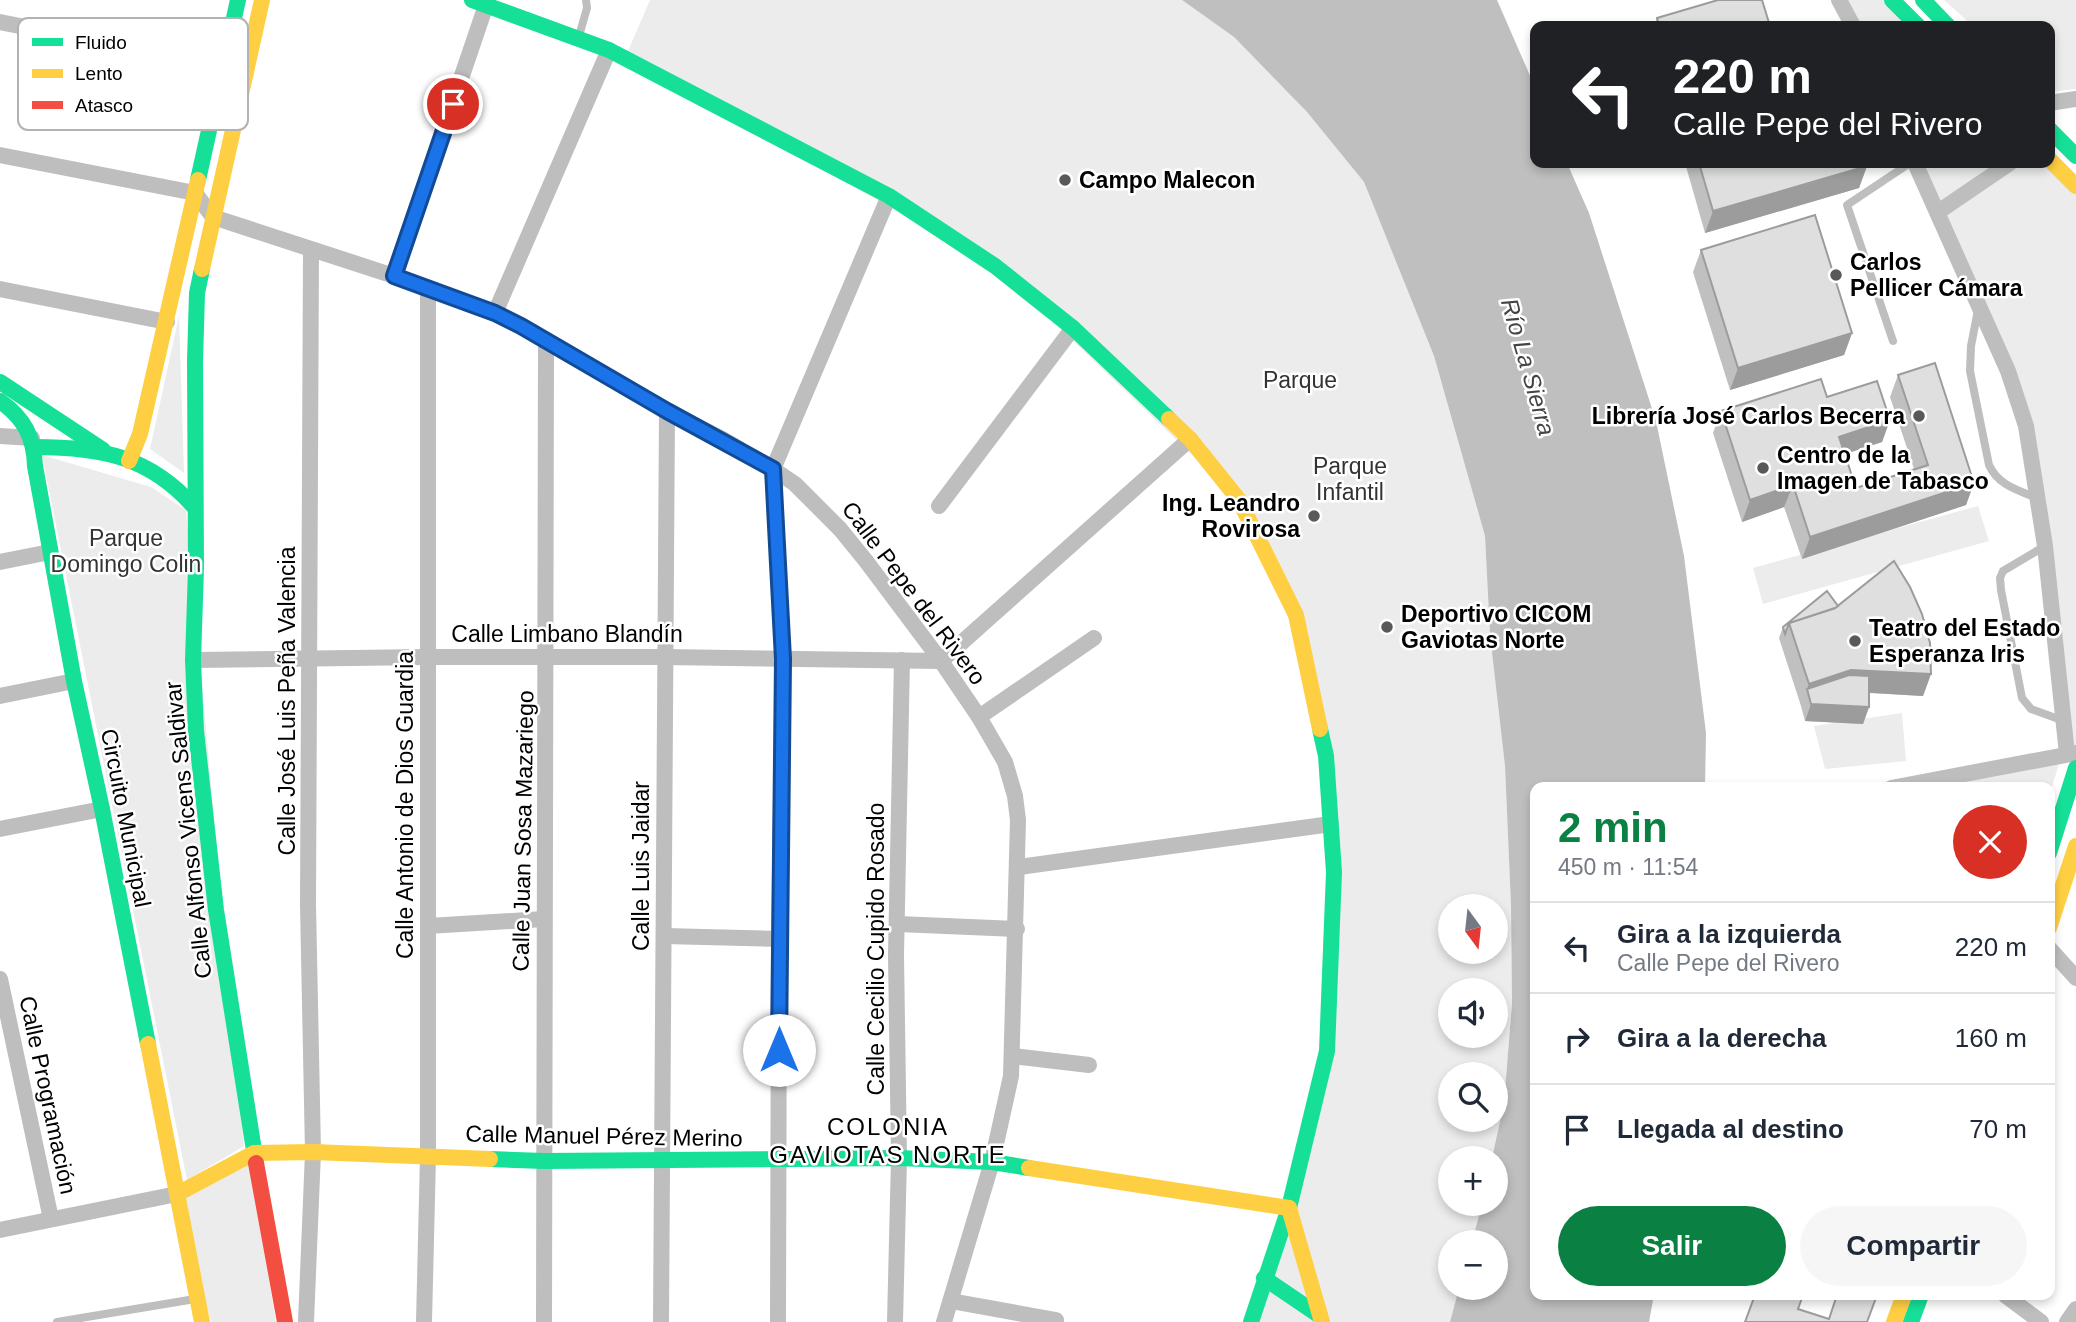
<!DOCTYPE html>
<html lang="es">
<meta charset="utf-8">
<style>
:root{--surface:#fff;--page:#f6f6f7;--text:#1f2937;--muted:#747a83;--line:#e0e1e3;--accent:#0b8043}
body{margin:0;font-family:Arial,sans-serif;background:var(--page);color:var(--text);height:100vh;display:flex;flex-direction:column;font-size:26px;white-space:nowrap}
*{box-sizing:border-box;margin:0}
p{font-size:23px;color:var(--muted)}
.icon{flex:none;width:38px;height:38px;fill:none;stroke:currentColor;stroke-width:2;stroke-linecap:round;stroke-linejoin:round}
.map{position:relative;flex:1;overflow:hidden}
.sheet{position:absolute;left:1530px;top:782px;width:525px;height:518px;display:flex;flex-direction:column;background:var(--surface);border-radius:14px;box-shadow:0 4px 10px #0003}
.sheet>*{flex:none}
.hud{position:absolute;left:1530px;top:21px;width:525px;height:147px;border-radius:14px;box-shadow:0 4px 10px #0003;background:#202124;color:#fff;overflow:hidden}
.needle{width:46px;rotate:165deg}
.buttons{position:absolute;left:1438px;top:894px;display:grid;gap:14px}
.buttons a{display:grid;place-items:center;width:70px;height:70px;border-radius:50%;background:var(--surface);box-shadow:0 4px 10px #0003;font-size:35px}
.pin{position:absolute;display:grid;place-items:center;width:60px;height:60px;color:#fff;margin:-30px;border:4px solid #fff;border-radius:50%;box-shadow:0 2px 7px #0007}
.me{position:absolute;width:77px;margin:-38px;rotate:0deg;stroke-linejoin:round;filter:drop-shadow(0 0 5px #0008)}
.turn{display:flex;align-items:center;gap:24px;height:147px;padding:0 28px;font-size:32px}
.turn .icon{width:91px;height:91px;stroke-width:2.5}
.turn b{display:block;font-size:49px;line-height:60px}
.round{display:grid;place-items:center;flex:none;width:74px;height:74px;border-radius:37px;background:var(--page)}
.headline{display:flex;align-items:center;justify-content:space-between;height:119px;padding:0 28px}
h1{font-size:42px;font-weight:700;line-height:52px;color:var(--accent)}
.action{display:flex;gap:14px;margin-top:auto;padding:14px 28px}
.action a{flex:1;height:80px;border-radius:42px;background:var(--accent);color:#fff;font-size:28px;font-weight:700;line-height:80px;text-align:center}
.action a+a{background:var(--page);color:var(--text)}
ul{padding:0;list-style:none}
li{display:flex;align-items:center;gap:21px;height:91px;padding:0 28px;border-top:2px solid var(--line)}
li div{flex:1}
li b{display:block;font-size:26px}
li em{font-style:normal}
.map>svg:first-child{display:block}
.green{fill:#ececec;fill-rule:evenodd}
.water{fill:#bfbfbf}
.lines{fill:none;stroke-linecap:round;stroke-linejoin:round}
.lane{stroke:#bebebe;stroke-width:8}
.street{stroke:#bebebe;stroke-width:16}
.fast{stroke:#16e098;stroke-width:16}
.slow{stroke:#ffcf43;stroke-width:16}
.jam{stroke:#f24e42;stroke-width:16}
.wall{fill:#c0c0c0}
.shaded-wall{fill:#9c9c9c}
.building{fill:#dfdfdf;stroke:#9c9c9c;stroke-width:2}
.route-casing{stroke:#114b97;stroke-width:18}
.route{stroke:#1a73e8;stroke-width:12}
.poi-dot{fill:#595959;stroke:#fff;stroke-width:2.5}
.labels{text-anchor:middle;stroke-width:5;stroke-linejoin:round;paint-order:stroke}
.poi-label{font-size:23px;font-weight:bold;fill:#000;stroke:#fff;text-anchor:start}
.park-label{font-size:23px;fill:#333;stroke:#fff}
.street-label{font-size:23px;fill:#000;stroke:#fff}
.water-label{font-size:24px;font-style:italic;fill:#444;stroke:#fff}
.neighbourhood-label{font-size:24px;letter-spacing:2px;fill:#000;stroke:#fff}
.key{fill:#fff;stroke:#b2b2b2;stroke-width:2}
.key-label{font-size:19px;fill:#000}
</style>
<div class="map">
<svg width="2076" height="1322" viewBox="0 0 2076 1322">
<rect width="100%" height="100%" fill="#fff"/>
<g class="green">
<path d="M650 0H1182L1234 37 1307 112 1364 182 1434 356 1485 536 1490 635 1505 766 1511 906 1512 1003 1504 1103 1492 1158H1451V1204H1482L1472 1242H1451V1288H1459L1450 1322H1251L1327 1051 1331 824 1296 616 1239 500 995 266 625 58ZM1451 906H1496V952H1451ZM1451 990H1496V1036H1451ZM1451 1074H1496V1120H1451Z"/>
<path d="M1839 0H1891L1917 26H1851Z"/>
<path d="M1944 0H2076V89L2049 92V26H1973Z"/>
<path d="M1915 163H2049L2076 186V753L2067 754 2031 446Z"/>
<path d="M179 316 184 473 150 449Z"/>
<path d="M42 455 151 487 186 510 244 1146 187 1180Z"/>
<path d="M1978 506 1989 541 1763 604 1753 568Z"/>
<path d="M1902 713 1906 761 1825 769 1814 726Z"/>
<path d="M2060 761 2049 796V788H1935Z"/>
<path d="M249 1162 276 1322H211L180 1196Z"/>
</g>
<path class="water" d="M1182 0H1497L1535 87V163H1567L1589 213 1656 421 1684 556 1706 733 1705 787 1535 788V1295H1654L1649 1322H1450L1459 1288H1496V1242H1472L1482 1204H1496V1158H1492L1504 1103 1512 1003 1511 906 1505 766 1490 635 1485 536 1434 356 1364 182 1307 112 1234 37Z"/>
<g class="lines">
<g class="lane">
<path d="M579 36 587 8 586 0"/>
<path d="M1978 310 1971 346 1970 371 1989 465C1998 485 2017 490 2037 498"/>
<path d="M1893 341 1847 205 1910 163"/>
<path d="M2045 546 2003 571 2000 578 2001 590 2022 698 2031 709 2064 721"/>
<path d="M57 1322 195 1299"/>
</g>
<g class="street">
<path d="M1839 0 1853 26"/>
<path d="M0 22 222 66"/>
<path d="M2049 103 2076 99"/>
<path d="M0 155 195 193 213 217 394 276 495 313 546 340 667 411 724 440 773 469 795 484 840 529 866 561 941 661 979 717 1005 762 1015 796 1018 820 1011 1076 992 1162 944 1322"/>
<path d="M1915 163 2008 371 2026 426 2045 546 2067 754"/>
<path d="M1938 212 2010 163"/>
<path d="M394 276 486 5"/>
<path d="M0 289 167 322"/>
<path d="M495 313 609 50"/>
<path d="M0 436 32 438"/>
<path d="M939 506 1073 328"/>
<path d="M0 562 50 552"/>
<path d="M193 660 428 657H665L941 661 1190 439"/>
<path d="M0 696 74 681"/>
<path d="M979 717 1094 638"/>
<path d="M1891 788 2076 753"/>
<path d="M0 829 102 809"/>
<path d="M1019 867 1331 824"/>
<path d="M898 924 1017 929"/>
<path d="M428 926 544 919"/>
<path d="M664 936 779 939"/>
<path d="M2049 948 2076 978"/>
<path d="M0 979 51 1219"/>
<path d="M1013 1056 1089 1065"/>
<path d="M0 1230 177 1194"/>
<path d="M2005 1295 2041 1322"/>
<path d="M951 1301 1056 1320"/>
<path d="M306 1322 313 1152 308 904 311 251"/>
<path d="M424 1322 428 1156V289"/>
<path d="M544 1322C543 995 547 667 546 340"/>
<path d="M661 1322 667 411"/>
<path d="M778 1322 779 939 783 659 773 469 889 196"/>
<path d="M895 1322 899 1158 896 955 902 660"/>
<path d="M2067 1322 2076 1309"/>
</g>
<g class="fast">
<path d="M472 0 609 50 889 196 995 266 1073 328 1169 419"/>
<path d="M1892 0 1918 26"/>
<path d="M1923 0 1948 26"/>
<path d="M2049 129 2076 156"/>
<path d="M198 180 238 0"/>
<path d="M202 269 197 293 195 361 196 568 193 660 196 731 216 910 256 1163"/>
<path d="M0 382 103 450"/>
<path d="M0 401C24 418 34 437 35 466L74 681 102 809 148 1044"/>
<path d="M35 447C100 447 150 456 195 508"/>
<path d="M2049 853 2076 768"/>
<path d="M490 1159 544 1161 899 1158 992 1162 1029 1168"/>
<path d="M1264 1278 1320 1316"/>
<path d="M1251 1322 1289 1208 1327 1051 1334 872 1326 756 1320 729"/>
<path d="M1911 1322 1921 1295"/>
</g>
<g class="slow">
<path d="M2049 159 2076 186"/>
<path d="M202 269 262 0"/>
<path d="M1169 419 1190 439 1239 500 1296 615 1320 729"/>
<path d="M129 461 140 434 198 180"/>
<path d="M2049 928 2076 846"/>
<path d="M148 1044 202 1322"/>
<path d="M1029 1168 1289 1208"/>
<path d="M177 1194 254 1153 313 1152 490 1159"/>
<path d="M1289 1208 1322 1322"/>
<path d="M1894 1322 1904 1295"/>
</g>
<path class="jam" d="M256 1163 285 1322"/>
</g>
<g class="wall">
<path d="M1657 18 1770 26H1654Z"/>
<path d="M1685 163H1866L1867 166 1859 188 1705 233Z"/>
<path d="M1701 250 1852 333 1844 355 1730 390 1693 272Z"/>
<path d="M1898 375 1974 483 1966 505 1802 559 1784 507 1742 522 1713 433 1721 411 1827 397 1890 420 1882 442 1844 454 1856 488 1914 469 1890 397Z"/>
<path d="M1838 606 1931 674 1923 696 1869 693V707L1863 724 1805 721 1801 706 1779 638 1783 627Z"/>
</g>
<g class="shaded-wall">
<path d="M1867 166 1859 188 1705 233 1713 211Z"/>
<path d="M1852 333 1844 355 1730 390 1738 368Z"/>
<path d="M1890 420 1882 442 1830 459 1839 437Z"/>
<path d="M1974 483 1966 505 1802 559 1810 537Z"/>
<path d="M1793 485 1784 507 1742 522 1750 500Z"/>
<path d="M1851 670 1931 674 1923 696 1807 689 1809 684Z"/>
<path d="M1811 704 1869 707 1863 724 1805 721Z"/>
</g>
<g class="building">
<path d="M1718 0H1762L1770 26H1659L1657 18Z"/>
<path d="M1699 163H1866L1867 166 1713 211Z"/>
<path d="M1815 215 1852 333 1738 368 1701 250Z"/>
<path d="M1935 363 1974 483 1810 537 1793 485 1750 500 1721 411 1821 379 1827 397 1877 381 1890 420 1839 437 1856 488 1928 465 1898 375Z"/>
<path d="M1894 561 1910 587 1922 614 1930 643 1931 674 1851 670 1809 684 1789 623 1835 608Z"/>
<path d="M1827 591 1838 606 1835 608 1789 623 1785 634 1783 627Z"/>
<path d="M1849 675 1869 676V707L1811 704 1807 689Z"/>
<path d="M1755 1295H1803L1798 1309 1829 1319 1837 1295H1877L1867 1322H1745Z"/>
</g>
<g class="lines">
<defs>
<path id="route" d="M453 104 394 276 495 313 521 326 667 411 773 469 783 659 779 1050"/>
</defs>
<use href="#route" class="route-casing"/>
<use href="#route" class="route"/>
</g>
<g class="poi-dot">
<circle cx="1065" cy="180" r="7"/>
<circle cx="1836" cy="275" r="7"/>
<circle cx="1919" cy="416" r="7"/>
<circle cx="1763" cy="468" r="7"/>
<circle cx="1314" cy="516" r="7"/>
<circle cx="1387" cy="627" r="7"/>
<circle cx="1855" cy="641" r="7"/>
</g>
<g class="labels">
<g class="poi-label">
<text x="1079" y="188">Campo Malecon</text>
<text x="1850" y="270">Carlos<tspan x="1850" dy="26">Pellicer Cámara</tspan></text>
<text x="1905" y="424" text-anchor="end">Librería José Carlos Becerra</text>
<text x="1777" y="463">Centro de la<tspan x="1777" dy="26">Imagen de Tabasco</tspan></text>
<text x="1300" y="511" text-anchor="end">Ing. Leandro<tspan x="1300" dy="26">Rovirosa</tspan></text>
<text x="1401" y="622">Deportivo CICOM<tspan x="1401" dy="26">Gaviotas Norte</tspan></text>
<text x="1869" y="636">Teatro del Estado<tspan x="1869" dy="26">Esperanza Iris</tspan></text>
</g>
<g class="park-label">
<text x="1300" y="388">Parque</text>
<text x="1350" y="474">Parque<tspan x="1350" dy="26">Infantil</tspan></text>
<text x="126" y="546">Parque<tspan x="126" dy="26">Domingo Colin</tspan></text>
</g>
<g class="street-label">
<text transform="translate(914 593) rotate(53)" y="8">Calle Pepe del Rivero</text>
<text x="567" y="642">Calle Limbano Blandín</text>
<text transform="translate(287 701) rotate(-90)" y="8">Calle José Luis Peña Valencia</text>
<text transform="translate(405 805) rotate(-90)" y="8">Calle Antonio de Dios Guardia</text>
<text transform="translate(126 818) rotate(79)" y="8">Circuito Municipal</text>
<text transform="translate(188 830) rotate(-96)" y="8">Calle Alfonso Vicens Saldivar</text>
<text transform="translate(523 831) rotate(-89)" y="8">Calle Juan Sosa Mazariego</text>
<text transform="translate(641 866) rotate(-90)" y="8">Calle Luis Jaidar</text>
<text transform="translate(876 949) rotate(-90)" y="8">Calle Cecilio Cupido Rosado</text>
<text transform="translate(48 1095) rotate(78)" y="8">Calle Programación</text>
<text transform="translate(604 1136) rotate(1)" y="8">Calle Manuel Pérez Merino</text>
</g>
<g class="water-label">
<text transform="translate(1528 367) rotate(74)" y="8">Río La Sierra</text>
</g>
<g class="neighbourhood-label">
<text x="888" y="1135">COLONIA<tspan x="888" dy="28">GAVIOTAS NORTE</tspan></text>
</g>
</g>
<rect x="18" y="18" width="230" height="112" rx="10" class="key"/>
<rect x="32" y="38" width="31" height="8" fill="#16e098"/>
<rect x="32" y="69" width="31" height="9" fill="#ffcf43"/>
<rect x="32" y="101" width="31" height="8" fill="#f24e42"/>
<g class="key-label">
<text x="75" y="49">Fluido</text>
<text x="75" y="80">Lento</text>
<text x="75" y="112">Atasco</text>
</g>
</svg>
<div class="buttons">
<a><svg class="needle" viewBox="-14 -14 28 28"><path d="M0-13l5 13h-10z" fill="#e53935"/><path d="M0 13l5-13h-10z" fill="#747a83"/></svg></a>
<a><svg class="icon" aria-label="sound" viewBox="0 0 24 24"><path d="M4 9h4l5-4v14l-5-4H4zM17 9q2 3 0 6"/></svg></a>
<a><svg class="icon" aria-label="search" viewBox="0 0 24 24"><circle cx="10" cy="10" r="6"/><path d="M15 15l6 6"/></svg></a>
<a>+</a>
<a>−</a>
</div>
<div class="pin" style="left:453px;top:104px;background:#d93025"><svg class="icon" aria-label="arrive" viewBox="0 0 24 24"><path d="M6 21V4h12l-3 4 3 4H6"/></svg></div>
<svg class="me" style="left:779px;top:1050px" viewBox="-20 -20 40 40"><circle r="19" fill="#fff"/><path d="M0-13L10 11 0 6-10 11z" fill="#1a73e8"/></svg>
<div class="hud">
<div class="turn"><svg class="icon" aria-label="left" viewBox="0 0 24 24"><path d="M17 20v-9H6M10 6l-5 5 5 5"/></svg><div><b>220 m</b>Calle Pepe del Rivero</div></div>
</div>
<section class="sheet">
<div class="headline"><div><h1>2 min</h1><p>450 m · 11:54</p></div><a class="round" style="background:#d93025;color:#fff"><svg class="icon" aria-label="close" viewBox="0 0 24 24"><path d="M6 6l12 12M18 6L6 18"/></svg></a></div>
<ul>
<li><svg class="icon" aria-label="left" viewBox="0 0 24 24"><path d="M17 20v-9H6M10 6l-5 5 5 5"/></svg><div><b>Gira a la izquierda</b><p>Calle Pepe del Rivero</p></div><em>220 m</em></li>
<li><svg class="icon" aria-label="right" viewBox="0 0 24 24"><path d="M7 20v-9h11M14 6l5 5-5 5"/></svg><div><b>Gira a la derecha</b></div><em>160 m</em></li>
<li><svg class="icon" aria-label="arrive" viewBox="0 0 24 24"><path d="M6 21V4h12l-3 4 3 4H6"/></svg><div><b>Llegada al destino</b></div><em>70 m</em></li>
</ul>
<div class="action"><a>Salir</a><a>Compartir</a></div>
</section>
</div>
